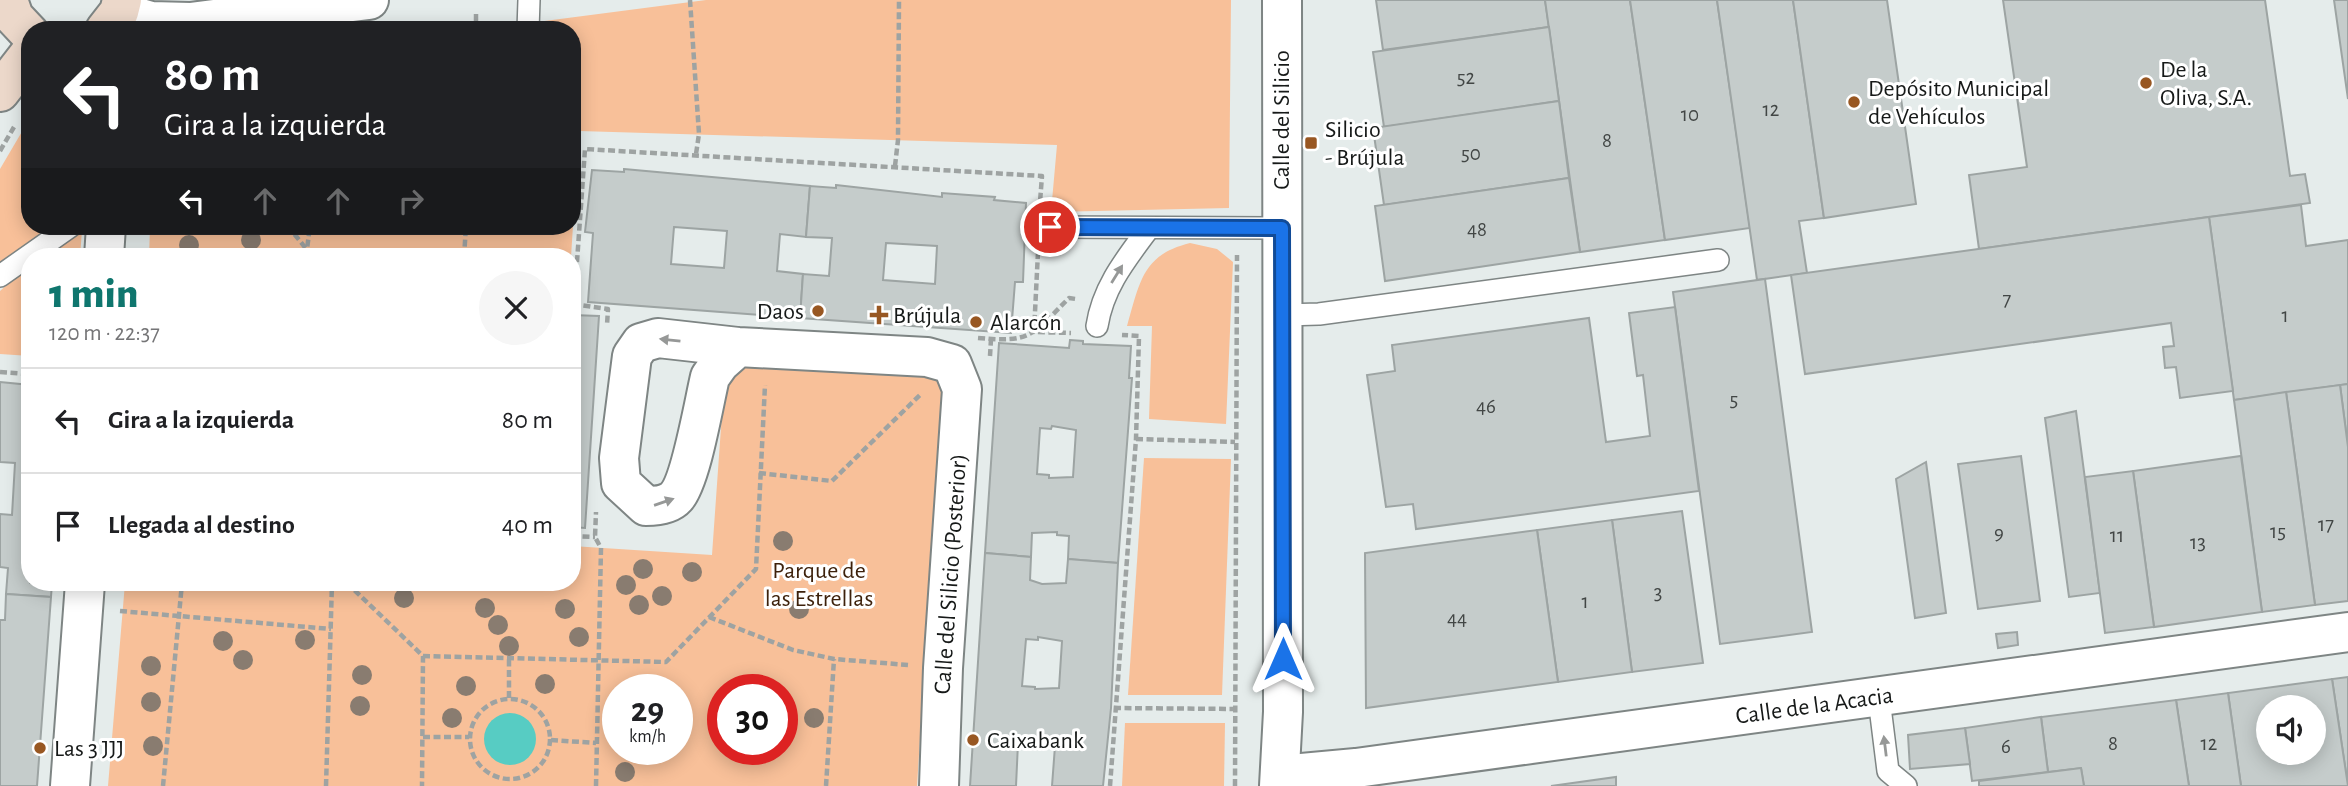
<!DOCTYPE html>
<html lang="es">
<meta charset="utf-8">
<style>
:root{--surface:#fff;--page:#f6f6f6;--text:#202124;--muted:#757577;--line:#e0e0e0;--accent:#0f766e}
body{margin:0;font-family:"Alegreya Sans",sans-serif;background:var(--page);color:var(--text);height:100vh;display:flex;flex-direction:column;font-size:26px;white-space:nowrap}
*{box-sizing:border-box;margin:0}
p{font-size:23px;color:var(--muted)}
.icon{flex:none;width:38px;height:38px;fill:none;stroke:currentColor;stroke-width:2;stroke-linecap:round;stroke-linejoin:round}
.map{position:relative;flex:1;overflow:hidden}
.sheet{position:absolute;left:21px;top:248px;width:560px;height:343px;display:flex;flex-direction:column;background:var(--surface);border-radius:28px;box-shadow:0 4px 18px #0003}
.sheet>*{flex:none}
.guide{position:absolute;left:21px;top:21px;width:560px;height:214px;border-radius:28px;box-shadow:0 4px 18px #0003;background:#202124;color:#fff;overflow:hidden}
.tools{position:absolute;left:2256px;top:695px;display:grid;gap:14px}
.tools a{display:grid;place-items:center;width:70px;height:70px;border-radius:50%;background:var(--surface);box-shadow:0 4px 18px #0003;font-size:35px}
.speed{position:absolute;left:602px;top:674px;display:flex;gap:14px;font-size:35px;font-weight:700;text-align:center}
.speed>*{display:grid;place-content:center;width:91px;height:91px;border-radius:50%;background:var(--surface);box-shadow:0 4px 18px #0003;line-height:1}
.speed small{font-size:18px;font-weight:400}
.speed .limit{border:10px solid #d22;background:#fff;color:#111}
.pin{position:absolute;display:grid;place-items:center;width:60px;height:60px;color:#fff;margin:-30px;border:4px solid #fff;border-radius:50%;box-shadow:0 2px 7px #0007}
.me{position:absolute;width:77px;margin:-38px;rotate:0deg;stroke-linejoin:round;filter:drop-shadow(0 0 5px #0008)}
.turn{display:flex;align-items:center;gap:24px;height:147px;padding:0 28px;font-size:32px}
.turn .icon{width:91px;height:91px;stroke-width:2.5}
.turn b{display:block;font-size:49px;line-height:60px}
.lanes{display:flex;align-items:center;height:66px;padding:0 28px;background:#0003;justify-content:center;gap:35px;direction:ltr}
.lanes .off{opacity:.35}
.round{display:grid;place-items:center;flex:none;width:74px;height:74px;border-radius:37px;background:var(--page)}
.summary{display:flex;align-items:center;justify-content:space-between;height:119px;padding:0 28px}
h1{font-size:42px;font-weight:800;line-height:52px;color:var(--accent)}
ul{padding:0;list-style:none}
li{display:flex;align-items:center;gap:21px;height:105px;padding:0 28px;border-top:2px solid var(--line)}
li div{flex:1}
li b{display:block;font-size:26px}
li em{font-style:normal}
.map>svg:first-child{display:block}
.green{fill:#f8c099;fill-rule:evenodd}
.water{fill:#57ccc3}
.building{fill:#c5cccb;stroke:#9da4a3;stroke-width:2;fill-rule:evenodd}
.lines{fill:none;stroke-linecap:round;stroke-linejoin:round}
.lane-casing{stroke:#7e8584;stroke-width:24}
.street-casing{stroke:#7e8584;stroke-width:42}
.secondary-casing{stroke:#7e8584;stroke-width:42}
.path{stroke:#9ea3a2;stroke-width:4.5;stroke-dasharray:7 3.5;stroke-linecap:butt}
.lane{stroke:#fff;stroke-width:21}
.street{stroke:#fff;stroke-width:38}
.secondary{stroke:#ecd8ca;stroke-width:38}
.tree{fill:#897c70}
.oneway{fill:#969897}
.route-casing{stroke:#114b97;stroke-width:18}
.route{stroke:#1a73e8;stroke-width:12}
.poi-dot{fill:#985722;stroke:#fff;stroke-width:2.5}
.labels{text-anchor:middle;stroke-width:6;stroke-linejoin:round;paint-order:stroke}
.number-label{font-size:21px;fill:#424645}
.poi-label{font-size:24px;fill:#161918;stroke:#fff;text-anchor:start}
.street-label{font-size:24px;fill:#161918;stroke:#fff}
.park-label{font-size:24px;fill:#3d210b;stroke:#fff}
</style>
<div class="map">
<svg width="2348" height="786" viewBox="0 0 2348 786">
<rect width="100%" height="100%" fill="#e5eceb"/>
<g class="green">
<path d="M706 0H1231L1229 208 1051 212 1057 145 579 131 571 257H149L150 226H572V30H476Z"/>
<path d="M30 118V226H53L0 264V169Z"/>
<path d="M82 230 80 257H39H40Z"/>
<path d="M1190 243 1217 249 1233 262 1226 424 1149 419 1152 326H1127C1140 282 1142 255 1190 243Z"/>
<path d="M30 264V356L0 354V291Z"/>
<path d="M738 361 939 377 942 389 917 786H108L125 583H572V546L712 555 724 385ZM618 690H677V749H618ZM723 690H782V749H723Z"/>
<path d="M1144 458 1231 459 1222 695H1128Z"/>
<path d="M1125 723H1225L1224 786H1122Z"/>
</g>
<circle class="water" cx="510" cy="739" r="26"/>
<g class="building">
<path d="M1376 0H1545L1549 27 1383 50Z"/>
<path d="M1545 0H1630L1665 240 1580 252Z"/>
<path d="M1630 0H1717L1750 228 1665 240Z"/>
<path d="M1717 0H1793L1824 218 1799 221 1807 273 1757 280Z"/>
<path d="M1793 0H1887L1916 204 1824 218Z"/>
<path d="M2003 0H2265L2290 176 2305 174 2310 203 1979 249 1969 175 2027 167Z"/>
<path d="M2334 0H2348V99Z"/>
<path d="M1549 27 1559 101 1384 127 1373 52Z"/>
<path d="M1559 101 1569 178 1384 205 1373 128Z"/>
<path d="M624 169 810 186 806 237 780 234 777 271 803 274 800 318 588 302 593 233 585 232 592 170 624 172ZM674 227 727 231 724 268 671 264Z"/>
<path d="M1569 178 1580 252 1385 281 1375 206Z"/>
<path d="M836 185 942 197V193L995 197 994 200 1026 203 1023 282H1015L1011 333 800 318 803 274 829 276 832 238 806 237 810 186 836 188ZM886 243 937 246 935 284 883 280Z"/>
<path d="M2301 205 2306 246 2348 240V384L2234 400 2209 217Z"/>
<path d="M2209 217 2233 391 2180 398 2176 367 2165 368 2163 347 2174 346 2171 323 1805 374 1791 275Z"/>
<path d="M1765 279 1812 632 1720 644 1673 292Z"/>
<path d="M1675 307 1699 491 1416 529 1413 504 1386 507 1367 375 1395 371 1392 345 1589 318 1606 442 1650 436 1643 375 1637 376 1629 313Z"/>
<path d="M572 315 599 316 585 528 572 527Z"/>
<path d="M1070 340 1083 341V344L1131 346 1129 378H1132L1118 563 1068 559 1069 536 1057 535V532L1032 533 1031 557 985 553 999 343 1069 348ZM1052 426 1076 430 1073 477 1049 478V475L1037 474 1040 428 1051 429Z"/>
<path d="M0 382 30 385V583H52L51 597 6 594 8 568 0 567V514L12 515 15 463 0 462Z"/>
<path d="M2348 384V447L2340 385Z"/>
<path d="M2340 385 2348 447V601L2315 605 2286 392Z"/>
<path d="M2286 392 2315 605 2262 612 2234 400Z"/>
<path d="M2076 411 2100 593 2069 597 2045 418Z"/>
<path d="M2021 456 2040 601 1978 609 1958 464Z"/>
<path d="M2241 456 2262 612 2154 627 2133 471Z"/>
<path d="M1926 462 1946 613 1915 618 1896 479Z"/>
<path d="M2133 471 2154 627 2105 633 2085 477Z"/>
<path d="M1682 511 1703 663 1632 672 1612 520Z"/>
<path d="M1612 520 1632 672 1558 682 1537 530Z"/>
<path d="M1537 530 1558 682 1366 708 1365 553Z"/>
<path d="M985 553 1031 557 1030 580 1042 584 1066 583 1068 559 1118 563 1111 708 1103 786H1052L1055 746 1031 742V744L1018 743 1016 786H970ZM1038 637 1062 641 1059 688 1035 689V687L1022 686 1026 639 1038 640Z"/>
<path d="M6 594 51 597 37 786H0V620H5Z"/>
<path d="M2017 632 2018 645 1998 648 1996 634Z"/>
<path d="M2348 677V786L2332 679Z"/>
<path d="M2332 679 2348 786H2241L2228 693ZM2268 707H2314V752H2268Z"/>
<path d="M2228 693 2241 786H2189L2176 700Z"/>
<path d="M2176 700 2189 786H2084L2081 768 2048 772 2041 717Z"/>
<path d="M2041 717 2048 772 1972 781 1965 728Z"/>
<path d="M1965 728 1970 764 1910 769 1908 735Z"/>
<path d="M2081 768 2084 786H1979V781Z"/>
<path d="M1616 777V786H1551Z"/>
</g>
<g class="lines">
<defs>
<g id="lane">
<path d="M528 30 529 0"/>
<path d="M1050 227 1282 228"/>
<path d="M0 276 71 226"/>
<path d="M1284 315 1319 314 1718 260"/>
<path d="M1097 326C1103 287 1126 259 1149 228"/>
<path d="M1879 699 1888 771 1906 786"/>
</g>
<g id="street">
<path d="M119 12 151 21 190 22 369 0"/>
<path d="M104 257 106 226"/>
<path d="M738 347 720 363 710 377C704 402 691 481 676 497 669 505 656 506 646 506L621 483 619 458 632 356 641 343 658 338 738 347 927 357 952 364 962 389 943 668 939 786"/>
<path id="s1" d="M1280 775 1356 768 2348 632"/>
<path d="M70 786 85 583"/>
<path d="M1279 786 1283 712 1282 0"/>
</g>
<g id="secondary">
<path d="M8 0 14 17 30 34"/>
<path d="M105 30 119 12 122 0"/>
<path d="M0 92 30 53"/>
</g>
</defs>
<use href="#lane" class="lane-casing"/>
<use href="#street" class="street-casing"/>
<use href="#secondary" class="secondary-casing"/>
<g class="path">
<path d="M690 0 699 134 696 154"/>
<path d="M476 14V30"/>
<path d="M0 151 14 127"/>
<path d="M895 166 898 140 899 0"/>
<path d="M288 226 307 250"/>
<path d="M1038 252 1034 332 1071 333"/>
<path d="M306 257 310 226"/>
<path d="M464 257 466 226"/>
<path d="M573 304 608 309 607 325"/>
<path d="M574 304 585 149 1042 176 1040 202"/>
<path d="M978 338C1032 343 1032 335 1069 298L1076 299"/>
<path d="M990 356 991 339"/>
<path d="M0 372 30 374"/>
<path d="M1136 439 1235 442"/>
<path d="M759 473 832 481 922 393"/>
<path d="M572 536 595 537"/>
<path d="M347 583 423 656 422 786"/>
<path d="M120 611 331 629"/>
<path d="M709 617 793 650 834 659 908 665"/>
<path d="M423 656 666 662 756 569 765 385"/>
<path d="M509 698V659"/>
<circle cx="510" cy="739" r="40"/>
<path d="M1114 708 1236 709"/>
<path d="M423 737H469"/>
<path d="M551 740 596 743"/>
<path d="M163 786 182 583"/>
<path d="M326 786 332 583"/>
<path d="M596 786 601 548 595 537 596 512"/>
<path d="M826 786 834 659"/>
<path d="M1110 786 1136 439 1139 336 1122 335"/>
<path d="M1235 786 1237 255"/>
</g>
<use href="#lane" class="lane"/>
<use href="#street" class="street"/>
<use href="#secondary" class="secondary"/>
</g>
<g class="tree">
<circle cx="251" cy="240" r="10"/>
<circle cx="189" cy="245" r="10"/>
<circle cx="783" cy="541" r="10"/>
<circle cx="643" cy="569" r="10"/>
<circle cx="692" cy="572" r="10"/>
<circle cx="626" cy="585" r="10"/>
<circle cx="662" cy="596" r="10"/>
<circle cx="404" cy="598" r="10"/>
<circle cx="639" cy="605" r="10"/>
<circle cx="485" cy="608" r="10"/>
<circle cx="565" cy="609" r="10"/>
<circle cx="799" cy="609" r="10"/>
<circle cx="498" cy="625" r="10"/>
<circle cx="579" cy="637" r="10"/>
<circle cx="305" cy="640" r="10"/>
<circle cx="223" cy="641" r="10"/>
<circle cx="509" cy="646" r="10"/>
<circle cx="243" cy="660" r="10"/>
<circle cx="151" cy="666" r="10"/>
<circle cx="362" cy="675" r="10"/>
<circle cx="545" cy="684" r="10"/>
<circle cx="466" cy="686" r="10"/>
<circle cx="151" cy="702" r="10"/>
<circle cx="360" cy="706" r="10"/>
<circle cx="452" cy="718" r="10"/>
<circle cx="814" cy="718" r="10"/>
<circle cx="153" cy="746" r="10"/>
<circle cx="625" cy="772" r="10"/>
</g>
<defs><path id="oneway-solid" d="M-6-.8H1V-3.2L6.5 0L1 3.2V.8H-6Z" transform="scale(1.75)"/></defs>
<g class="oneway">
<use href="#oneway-solid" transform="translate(1117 274) rotate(-58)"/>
<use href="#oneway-solid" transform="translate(670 340) rotate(-174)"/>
<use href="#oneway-solid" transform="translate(664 502) rotate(-19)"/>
<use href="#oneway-solid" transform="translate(1885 746) rotate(-97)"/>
</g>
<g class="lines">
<defs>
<path id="route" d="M1050 227 1282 228 1283 659"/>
</defs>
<use href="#route" class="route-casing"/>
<use href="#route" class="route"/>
</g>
<g class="poi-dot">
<circle cx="2146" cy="83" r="7"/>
<circle cx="1854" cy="102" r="7"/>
<rect x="1304" y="136" width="14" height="14" rx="3.5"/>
<circle cx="818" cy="311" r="7"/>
<path d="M875.5 304.5h7v7h7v7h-7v7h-7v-7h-7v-7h7z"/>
<circle cx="976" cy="322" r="7"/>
<circle cx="973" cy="740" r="7"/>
<circle cx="40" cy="748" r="7"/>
</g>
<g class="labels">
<g class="number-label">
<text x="1466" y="84">52</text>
<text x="1771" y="116">12</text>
<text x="1690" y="121">10</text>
<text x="1607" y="147">8</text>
<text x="1471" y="160">50</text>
<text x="1477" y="236">48</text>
<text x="2007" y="306">7</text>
<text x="2285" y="322">1</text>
<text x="1734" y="406">5</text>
<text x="1486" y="413">46</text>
<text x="2326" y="531">17</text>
<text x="2278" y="538">15</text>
<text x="1999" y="539">9</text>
<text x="2117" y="542">11</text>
<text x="2198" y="549">13</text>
<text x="1658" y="599">3</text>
<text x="1585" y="608">1</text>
<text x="1457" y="625">44</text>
<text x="2113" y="750">8</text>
<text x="2209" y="750">12</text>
<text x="2006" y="753">6</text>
</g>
<g class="poi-label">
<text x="2160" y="77">De la<tspan x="2160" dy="28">Oliva, S.A.</tspan></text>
<text x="1868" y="96">Depósito Municipal<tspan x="1868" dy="28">de Vehículos</tspan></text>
<text x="1325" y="137">Silicio<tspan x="1325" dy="28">- Brújula</tspan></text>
<text x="804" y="319" text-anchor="end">Daos</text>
<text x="893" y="323">Brújula</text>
<text x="990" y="330">Alarcón</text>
<text x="987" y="748">Caixabank</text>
<text x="54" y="756">Las 3 JJJ</text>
</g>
<g class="street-label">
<text transform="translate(1281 120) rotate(-90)" y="8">Calle del Silicio</text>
<text transform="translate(950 574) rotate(-86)" y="8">Calle del Silicio (Posterior)</text>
<text dy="8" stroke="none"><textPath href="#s1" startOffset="539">Calle de la Acacia</textPath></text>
</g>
<g class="park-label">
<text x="819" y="578">Parque de<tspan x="819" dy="28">las Estrellas</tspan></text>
</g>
</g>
</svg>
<div class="tools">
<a><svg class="icon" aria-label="sound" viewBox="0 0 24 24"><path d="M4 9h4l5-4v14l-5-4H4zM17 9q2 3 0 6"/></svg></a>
</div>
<div class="speed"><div>29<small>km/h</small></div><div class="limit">30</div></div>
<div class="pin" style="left:1050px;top:227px;background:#d93025"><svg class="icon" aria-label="arrive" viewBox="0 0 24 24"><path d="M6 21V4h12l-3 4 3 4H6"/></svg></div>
<svg class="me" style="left:1283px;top:659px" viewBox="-20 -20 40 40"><path d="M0-17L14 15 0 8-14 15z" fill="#1a73e8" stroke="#fff" stroke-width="4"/></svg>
<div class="guide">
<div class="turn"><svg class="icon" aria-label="left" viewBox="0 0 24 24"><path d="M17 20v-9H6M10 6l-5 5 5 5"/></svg><div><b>80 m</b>Gira a la izquierda</div></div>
<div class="lanes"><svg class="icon" aria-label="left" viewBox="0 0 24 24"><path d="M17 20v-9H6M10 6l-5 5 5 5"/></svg><svg class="icon off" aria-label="ahead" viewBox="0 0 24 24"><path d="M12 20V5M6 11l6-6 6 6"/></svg><svg class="icon off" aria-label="ahead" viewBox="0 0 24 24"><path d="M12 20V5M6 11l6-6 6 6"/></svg><svg class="icon off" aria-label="right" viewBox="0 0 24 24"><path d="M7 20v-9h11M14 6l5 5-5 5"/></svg></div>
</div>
<section class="sheet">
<div class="summary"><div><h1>1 min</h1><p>120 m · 22:37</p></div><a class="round"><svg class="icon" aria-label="close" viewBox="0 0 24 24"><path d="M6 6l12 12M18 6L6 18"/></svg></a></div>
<ul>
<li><svg class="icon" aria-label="left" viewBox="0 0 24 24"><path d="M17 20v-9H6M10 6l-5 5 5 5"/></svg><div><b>Gira a la izquierda</b></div><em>80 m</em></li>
<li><svg class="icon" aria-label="arrive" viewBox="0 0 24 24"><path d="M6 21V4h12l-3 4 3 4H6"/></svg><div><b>Llegada al destino</b></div><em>40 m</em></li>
</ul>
</section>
</div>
